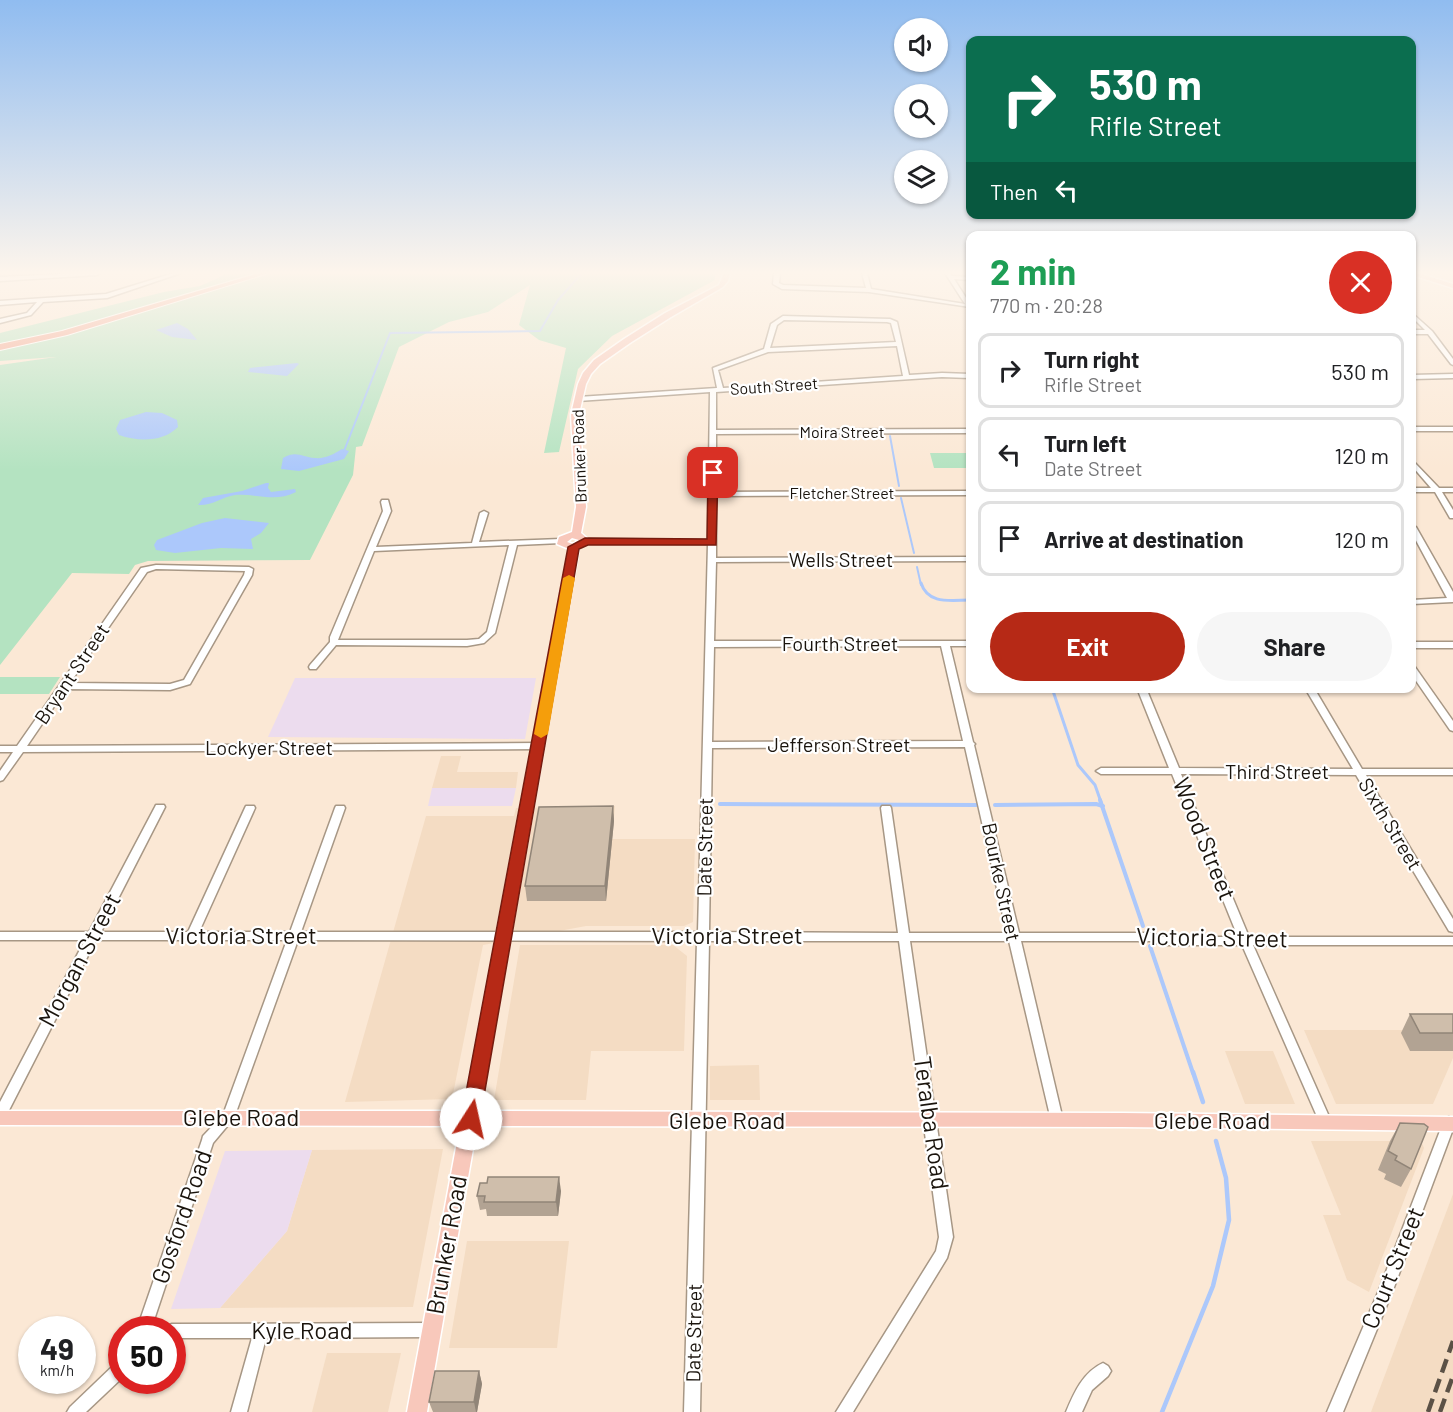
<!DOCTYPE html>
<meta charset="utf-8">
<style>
:root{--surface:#fff;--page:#f6f6f6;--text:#202124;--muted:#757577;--line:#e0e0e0;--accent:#b62916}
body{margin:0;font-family:Barlow,sans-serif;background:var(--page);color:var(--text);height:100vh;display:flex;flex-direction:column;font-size:22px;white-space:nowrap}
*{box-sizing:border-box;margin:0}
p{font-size:20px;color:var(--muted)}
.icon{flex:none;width:33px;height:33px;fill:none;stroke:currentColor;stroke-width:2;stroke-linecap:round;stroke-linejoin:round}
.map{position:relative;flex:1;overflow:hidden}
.sheet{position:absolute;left:966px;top:231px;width:450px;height:462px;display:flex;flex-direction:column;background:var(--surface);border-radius:12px;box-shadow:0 2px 4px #0004}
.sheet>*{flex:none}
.top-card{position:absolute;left:966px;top:36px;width:450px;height:183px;border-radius:12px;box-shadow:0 2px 4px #0004;background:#0b6e4f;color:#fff;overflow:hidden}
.fabs{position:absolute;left:894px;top:18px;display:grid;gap:12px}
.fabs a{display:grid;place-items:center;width:54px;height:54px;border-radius:50%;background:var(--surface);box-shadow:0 2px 4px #0004;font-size:30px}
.speed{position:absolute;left:18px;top:1316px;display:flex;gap:12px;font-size:30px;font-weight:700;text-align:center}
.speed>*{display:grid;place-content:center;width:78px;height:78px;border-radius:50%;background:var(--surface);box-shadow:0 2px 4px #0004;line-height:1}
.speed small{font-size:15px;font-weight:400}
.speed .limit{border:9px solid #d22;background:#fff;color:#111}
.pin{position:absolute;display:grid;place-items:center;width:51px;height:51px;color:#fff;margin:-26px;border-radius:12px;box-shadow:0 3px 9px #0006}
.me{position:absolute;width:66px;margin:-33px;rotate:10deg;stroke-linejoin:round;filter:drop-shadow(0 0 4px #0008)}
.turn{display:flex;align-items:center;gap:21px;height:126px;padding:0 24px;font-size:27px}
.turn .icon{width:78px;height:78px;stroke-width:2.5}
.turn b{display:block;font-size:42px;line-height:51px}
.then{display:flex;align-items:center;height:57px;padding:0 24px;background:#0003;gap:12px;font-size:22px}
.round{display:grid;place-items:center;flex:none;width:63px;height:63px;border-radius:32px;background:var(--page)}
.headline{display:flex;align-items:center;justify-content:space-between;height:102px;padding:0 24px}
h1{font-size:36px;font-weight:700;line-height:45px;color:#1e9e55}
.action{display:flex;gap:12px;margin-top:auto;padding:12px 24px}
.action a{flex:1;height:69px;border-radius:36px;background:var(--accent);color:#fff;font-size:24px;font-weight:700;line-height:69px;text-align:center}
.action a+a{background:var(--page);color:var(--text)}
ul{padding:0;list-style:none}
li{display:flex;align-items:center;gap:18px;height:75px;margin:0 12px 9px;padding:0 12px;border:3px solid var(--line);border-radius:12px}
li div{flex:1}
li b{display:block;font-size:22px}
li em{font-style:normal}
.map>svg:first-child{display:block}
.built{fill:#f4dcc3}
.education{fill:#ecdcee}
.green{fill:#b4e3c1}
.water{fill:#acc8fb}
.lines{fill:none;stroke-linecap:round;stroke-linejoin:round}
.stream-far3{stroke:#acc8fb;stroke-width:2}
.stream-far2{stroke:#acc8fb;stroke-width:3}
.stream-far1{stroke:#acc8fb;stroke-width:4}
.stream{stroke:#acc8fb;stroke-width:4.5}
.minor-casing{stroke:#a79785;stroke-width:3}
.major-casing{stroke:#fff;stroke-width:3}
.highway-casing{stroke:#fff;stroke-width:2}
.minor{fill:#fff;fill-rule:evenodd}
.major{fill:#f8c8bb;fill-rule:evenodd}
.highway{fill:#f3a48e;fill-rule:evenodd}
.rail{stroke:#5b5146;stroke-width:4.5;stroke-dasharray:14 7;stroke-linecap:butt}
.wall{fill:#b2a393}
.shaded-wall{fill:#918578}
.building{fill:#cfbeab;stroke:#918578;stroke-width:1.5}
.route{fill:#b62916;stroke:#761b0e;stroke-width:1.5}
.slow{fill:#f59e0b}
.labels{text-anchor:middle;stroke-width:4.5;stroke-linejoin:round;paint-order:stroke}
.far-street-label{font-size:16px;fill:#1a140d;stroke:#fff}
.street-label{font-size:20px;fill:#1a140d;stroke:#fff}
.near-street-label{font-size:24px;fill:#1a140d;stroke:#fff}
</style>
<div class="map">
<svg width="1453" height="1412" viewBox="0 0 1453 1412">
<rect width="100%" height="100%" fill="#fbe8d5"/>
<g class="built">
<path d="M441 756H461L457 772H518L516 788H432Z"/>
<path d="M615 806 612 839H695L693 922 684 926H586L483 945 452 1099 345 1102 426 816H514L516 808Z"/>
<path d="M520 945H673L687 956 684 1051H591L586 1100H494Z"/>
<path d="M1304 1030H1453V1058L1433 1104H1336Z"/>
<path d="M1225 1051H1273L1295 1104H1245Z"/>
<path d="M759 1065 760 1100H710V1066Z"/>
<path d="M1311 1141H1421L1424 1148 1369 1292 1347 1280 1323 1215H1341Z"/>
<path d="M443 1149 413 1307 220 1308 287 1231 312 1150Z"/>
<path d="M1453 1194V1412H1371Z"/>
<path d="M467 1241H569L557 1348H449Z"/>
<path d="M327 1353H401L388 1412H312Z"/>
</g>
<g class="education">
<path d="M295 678H536L525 739 268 737Z"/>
<path d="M432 788H516L512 806H428Z"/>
<path d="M312 1150 287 1231 220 1308 171 1309 225 1151Z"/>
</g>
<g class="green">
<path d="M229 273H715V280L612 336 578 369 559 452 544 453 566 348 539 340 519 325 530 285 488 312 449 322 399 347 362 446 356 447 353 475 310 560 148 561 135 565 129 574 72 573 0 665V365L56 357 0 361V333L164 292 200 286Z"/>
<path d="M930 453H970V468H934Z"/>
<path d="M0 677H60L49 694H0Z"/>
</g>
<g class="water">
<path d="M177 323 188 329 197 340 172 337 156 330Z"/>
<path d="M297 363 299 364 287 376 248 372 250 368Z"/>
<path d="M146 412 162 413 177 420 178 427C163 442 139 442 119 435L116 429 120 420Z"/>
<path d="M342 449 349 451 344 459 299 471 281 469 283 458C296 450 302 457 315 458 325 459 334 454 342 449Z"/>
<path d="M266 483H269L268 488 271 492 295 489 296 492C275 503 255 493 235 495 222 497 212 506 198 505L203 498 242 491Z"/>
<path d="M225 518 269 523 261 533 251 539 253 549 221 548 175 553 156 550 154 545 157 540 202 523Z"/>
</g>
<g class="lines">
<g class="stream-far3">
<path d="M890 436 899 486"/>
<path d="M344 451 390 333 540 331 558 300 582 273"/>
<path d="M901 498 914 553"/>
<path d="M917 567 921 585"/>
</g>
<g class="stream-far2">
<path d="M921 583C928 605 951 600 970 600"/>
<path d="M1052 688 1078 765 1095 785 1101 802"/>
</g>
<g class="stream-far1">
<path d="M1100 800 1143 926"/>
<path d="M720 804 978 805"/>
<path d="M995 805 1096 804 1103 806"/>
<path d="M1150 946 1193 1073"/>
</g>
<g class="stream">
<path d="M1193 1072 1203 1102"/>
<path d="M1162 1412 1213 1286 1229 1220 1226 1178 1216 1141"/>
</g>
<defs>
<g id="minor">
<path d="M80 273H100L97 275 0 281V277Z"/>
<path d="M174 273H181L107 298 43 302 31 315 0 323V319L27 313 37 302 0 305V301L106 294Z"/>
<path d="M774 273H780L779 283 783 285 866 288 862 273H867L871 289 965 304 945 273H950L952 276 970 277V280L954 279 970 304V307L869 292 782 289 773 284Z"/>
<path d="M1412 313 1432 331 1453 359V365L1451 364 1428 334H1412V330H1425L1412 317Z"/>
<path d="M783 316 890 319 897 322 909 375 942 373 970 374V378L942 377 716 392V430L970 429V433L716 434V492L970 491V495L716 496V558L970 557V561L716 562 714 641H970V646H950L973 742 975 744 974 745 1019 933H1152L1163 937H1238L1172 774H1101L1096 771 1101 768H1169L1137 688H1146L1179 768 1353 769 1305 688H1314L1362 769H1453V775H1366L1453 919V932L1449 931 1356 775 1181 774 1249 937H1453V945H1253L1331 1121 1330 1125 1325 1127 1320 1125 1319 1121 1242 945H1162L1151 941H1021L1063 1120 1062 1124 1057 1126 1052 1124 1051 1120 1009 941H910L953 1237 947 1258 853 1412H836L936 1251 939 1237 899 941H709L700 1412H684L697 941 298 940 234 1118 213 1143 151 1329H137L202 1140 203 1136 223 1115 287 940H96L5 1118 0 1120V1102L85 940H0V932H89L155 807 156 805H164L165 807 101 932H188L245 808 246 806H254L255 808 199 932H290L335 808 336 806H344L345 808 301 932H698L708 544 585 543 581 541 585 539 708 540 710 392 578 401 575 399 578 397 717 388 713 368 764 349 771 324ZM784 320 887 322 891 323 896 342 770 348 777 325ZM897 346 903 376 723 388 718 370 768 352ZM941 646 963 741 712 742 714 647ZM965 747 1007 933H909L891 808 890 806H882L881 808 898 933 709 932 712 748Z"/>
<path d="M1453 374V378L1412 379V375Z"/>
<rect x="1412" y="427" width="41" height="4"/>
<path d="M1412 461 1414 462 1439 488H1453V492H1442L1453 510V518H1450L1435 492H1412V488H1431L1412 466Z"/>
<path d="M382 500H388L391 511 376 547 472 543 480 513 484 511 488 513 479 542 561 539 565 541 561 543 517 545 495 633 484 643 467 646 336 645 316 669H310L309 667 310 665 330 642V637L383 511 381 502ZM509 545 487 632 479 639 467 640H338L374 551Z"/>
<path d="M1412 525 1416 527 1453 592V602L1412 604V600L1447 598 1412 533Z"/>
<path d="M156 565 249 567 253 569 252 575 190 684 170 690 66 689 27 746 539 743 544 746 539 749 23 752 3 780 0 781V771L13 752H0V746H17L141 568ZM156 569 245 571 244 575 184 680 170 684 70 683 147 572Z"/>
<rect x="1412" y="642" width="41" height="6"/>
<path d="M1412 666 1415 667 1453 721V731L1450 730 1412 675Z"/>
<path d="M1449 1117 1453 1119V1129L1393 1290 1343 1412H1327L1379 1290 1443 1123 1444 1119Z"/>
<path d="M432 1323 437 1325 439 1330 437 1335 432 1337 266 1338 247 1412H231L252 1338H172V1329H165L167 1326 172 1324Z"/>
<path d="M122 1360V1378L86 1412H67L70 1407 117 1362Z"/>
<path d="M1103 1363 1108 1366 1111 1371 1108 1376 1092 1390 1082 1412H1066C1074 1393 1083 1372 1103 1363Z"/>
</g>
<g id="major">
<path d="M724 273H730L728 281 723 287 671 317 630 343 600 364 591 374 586 384 579 414 586 507 581 533 590 541 579 548 480 1111 1122 1113 1453 1117V1131L1122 1127 477 1126 427 1412H407L460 1126 0 1125V1111H463L569 549 557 544 559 537 572 532 576 507 571 414 578 384 583 373 594 360 624 339 665 313 719 285ZM572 538 579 540 573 544 567 542Z"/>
<path d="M1412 273H1418L1453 284V288L1412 275Z"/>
</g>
<path id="highway" d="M259 273H269L67 335 0 350V344L62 331Z"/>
</defs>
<use href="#minor" class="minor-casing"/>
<use href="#major" class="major-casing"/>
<use href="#highway" class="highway-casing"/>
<use href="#minor" class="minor"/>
<use href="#major" class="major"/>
<use href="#highway" class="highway"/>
<g class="rail">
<path d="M1428 1412 1453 1341"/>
<path d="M1440 1412 1453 1376"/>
</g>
</g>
<g class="wall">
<path d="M613 806 614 821 606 901H527L525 886Z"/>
<path d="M1410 1014H1453V1051H1410L1401 1033Z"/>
<path d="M1400 1123 1411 1169 1401 1187 1384 1179 1386 1174 1378 1170 1390 1141Z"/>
<path d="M487 1183 561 1191 558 1216H487L486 1209 480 1210 477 1196Z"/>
<path d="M479 1371 482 1384 477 1412H433L429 1402Z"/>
</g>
<g class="shaded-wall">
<path d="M613 806 614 821 606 901 605 886Z"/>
<path d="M559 1177 561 1191 558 1216 556 1202Z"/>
<path d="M479 1371 482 1384 477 1412H476L474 1402Z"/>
</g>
<g class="building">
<path d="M613 806 605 886H525L539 807Z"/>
<path d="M1410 1014H1453V1033H1420Z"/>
<path d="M1400 1123 1424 1124 1428 1127 1411 1169 1395 1160 1397 1156 1388 1151Z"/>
<path d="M488 1177H559L556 1202H484L485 1196H477L480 1183H487Z"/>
<path d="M435 1371H479L474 1402H429Z"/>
</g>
<linearGradient id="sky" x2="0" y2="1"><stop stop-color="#90bcf0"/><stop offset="0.58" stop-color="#fdf5ec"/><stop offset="1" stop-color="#fdf5ec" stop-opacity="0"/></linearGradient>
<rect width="1453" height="470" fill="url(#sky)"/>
<path class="route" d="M713 470 718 473 716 545H588L579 549 480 1119 478 1125 471 1128 464 1125 461 1119 568 547 585 538 707 539 708 473Z"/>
<path class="slow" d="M569 575 575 578 548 734 541 738 534 734 563 578Z"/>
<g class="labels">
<g class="far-street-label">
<text transform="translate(774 386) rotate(-4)" y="6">South Street</text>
<text x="842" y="438">Moira Street</text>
<text transform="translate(579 456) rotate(-92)" y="6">Brunker Road</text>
<text x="842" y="499">Fletcher Street</text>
</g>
<g class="street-label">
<text x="841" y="567">Wells Street</text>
<text x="840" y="651">Fourth Street</text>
<text transform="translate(72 674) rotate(-56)" y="7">Bryant Street</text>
<text x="839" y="752">Jefferson Street</text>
<text x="269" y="755">Lockyer Street</text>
<text x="1277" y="779">Third Street</text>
<text transform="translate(1390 824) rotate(59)" y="7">Sixth Street</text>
<text transform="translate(705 847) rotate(-89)" y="7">Date Street</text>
<text transform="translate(1001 882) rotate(78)" y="7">Bourke Street</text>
<text transform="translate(694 1333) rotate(-89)" y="7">Date Street</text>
</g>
<g class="near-street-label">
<text transform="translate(1204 839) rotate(68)" y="8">Wood Street</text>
<text x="241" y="944">Victoria Street</text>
<text x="727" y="944">Victoria Street</text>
<text transform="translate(1212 938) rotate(1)" y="8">Victoria Street</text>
<text transform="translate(80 960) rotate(-62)" y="8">Morgan Street</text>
<text x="241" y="1126">Glebe Road</text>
<text x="727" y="1129">Glebe Road</text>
<text x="1212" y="1129">Glebe Road</text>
<text transform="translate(931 1123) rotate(82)" y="8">Teralba Road</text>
<text transform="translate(182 1217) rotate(-71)" y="8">Gosford Road</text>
<text transform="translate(447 1245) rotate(-80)" y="8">Brunker Road</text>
<text transform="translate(1393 1268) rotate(-68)" y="8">Court Street</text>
<text x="302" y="1339">Kyle Road</text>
</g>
</g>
</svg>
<div class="fabs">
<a><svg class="icon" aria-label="sound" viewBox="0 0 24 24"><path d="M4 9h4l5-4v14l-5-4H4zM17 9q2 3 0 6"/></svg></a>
<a><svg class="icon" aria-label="search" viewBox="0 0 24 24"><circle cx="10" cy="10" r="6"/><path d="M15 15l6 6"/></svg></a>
<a><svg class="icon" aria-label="layers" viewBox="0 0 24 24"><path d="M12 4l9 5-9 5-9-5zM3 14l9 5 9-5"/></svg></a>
</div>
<div class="speed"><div>49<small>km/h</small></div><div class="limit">50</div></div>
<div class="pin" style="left:713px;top:473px;background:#d93025"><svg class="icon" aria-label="arrive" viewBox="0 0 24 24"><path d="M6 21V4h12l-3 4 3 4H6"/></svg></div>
<svg class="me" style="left:471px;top:1119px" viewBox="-20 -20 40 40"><circle r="19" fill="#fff"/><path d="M0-13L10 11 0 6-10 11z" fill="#b62916"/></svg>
<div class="top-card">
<div class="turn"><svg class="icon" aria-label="right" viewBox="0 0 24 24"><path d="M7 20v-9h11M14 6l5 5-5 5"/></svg><div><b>530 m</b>Rifle Street</div></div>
<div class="then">Then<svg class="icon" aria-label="left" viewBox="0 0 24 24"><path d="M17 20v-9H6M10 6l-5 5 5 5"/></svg></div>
</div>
<section class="sheet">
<div class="headline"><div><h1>2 min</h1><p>770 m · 20:28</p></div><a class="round" style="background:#d93025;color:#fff"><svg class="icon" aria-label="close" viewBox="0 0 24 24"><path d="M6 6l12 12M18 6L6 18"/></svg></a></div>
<ul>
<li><svg class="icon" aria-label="right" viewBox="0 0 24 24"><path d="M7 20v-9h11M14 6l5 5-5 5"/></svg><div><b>Turn right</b><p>Rifle Street</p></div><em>530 m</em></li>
<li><svg class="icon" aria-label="left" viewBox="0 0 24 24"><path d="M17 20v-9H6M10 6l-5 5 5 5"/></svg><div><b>Turn left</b><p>Date Street</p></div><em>120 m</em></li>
<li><svg class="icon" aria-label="arrive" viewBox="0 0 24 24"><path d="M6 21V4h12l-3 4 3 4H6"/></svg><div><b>Arrive at destination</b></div><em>120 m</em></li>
</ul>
<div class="action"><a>Exit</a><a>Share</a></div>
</section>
</div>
